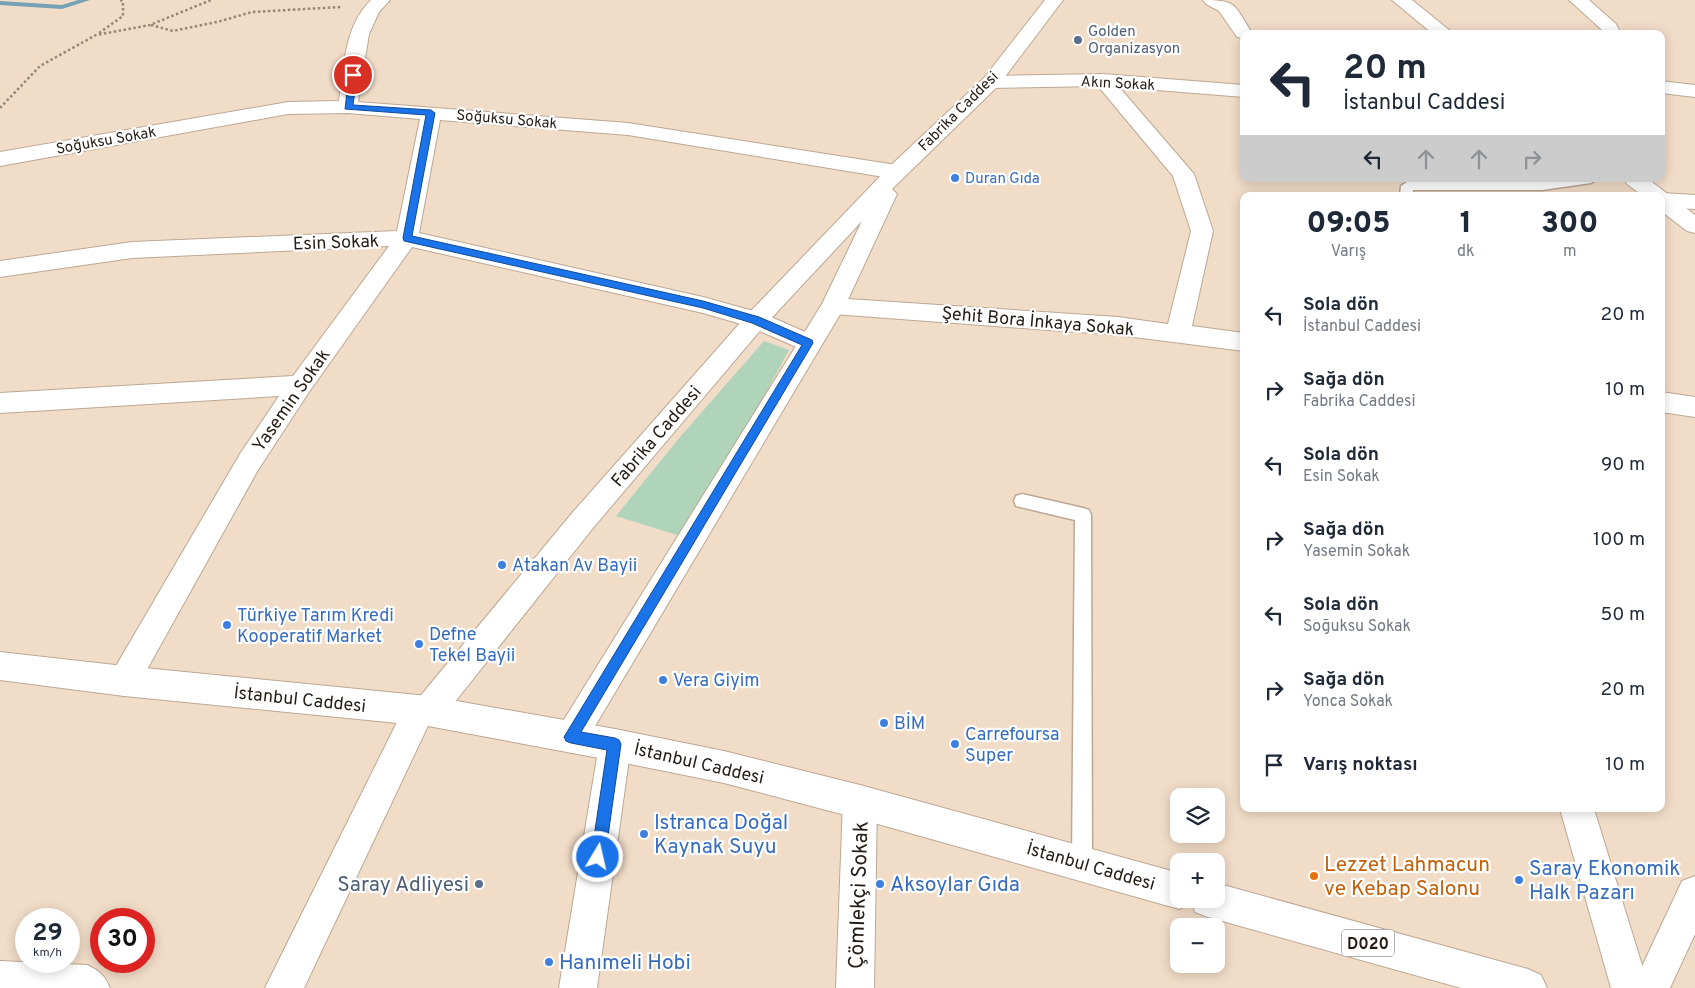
<!DOCTYPE html>
<html lang="tr">
<meta charset="utf-8">
<style>
:root{--surface:#fff;--page:#f2f2f3;--text:#1f2937;--muted:#747a83}
body{margin:0;font-family:Overpass,sans-serif;background:var(--page);color:var(--text);height:100vh;display:flex;flex-direction:column;font-size:19px;white-space:nowrap}
*{box-sizing:border-box;margin:0}
p{font-size:16px;color:var(--muted)}
.icon{flex:none;width:28px;height:28px;fill:none;stroke:currentColor;stroke-width:2;stroke-linecap:round;stroke-linejoin:round}
.map{position:relative;flex:1;overflow:hidden}
.side{position:absolute;left:1240px;top:192px;width:425px;height:620px;display:flex;flex-direction:column;background:var(--surface);border-radius:10px;box-shadow:0 2px 12px #0003}
.side>*{flex:none}
.hud{position:absolute;left:1240px;top:30px;width:425px;height:152px;border-radius:10px;box-shadow:0 2px 12px #0003;background:#fff;color:var(--text);overflow:hidden}
.controls{position:absolute;left:1170px;top:788px;display:grid;gap:10px}
.controls a{display:grid;place-items:center;width:55px;height:55px;border-radius:10px;background:var(--surface);box-shadow:0 2px 12px #0003;font-size:25px}
.speed{position:absolute;left:15px;top:908px;display:flex;gap:10px;font-size:25px;font-weight:700;text-align:center}
.speed>*{display:grid;place-content:center;width:65px;height:65px;border-radius:50%;background:var(--surface);box-shadow:0 2px 12px #0003;line-height:1}
.speed small{font-size:12px;font-weight:400}
.speed .limit{border:8px solid #d22;background:#fff;color:#111}
.pin{position:absolute;display:grid;place-items:center;width:42px;height:42px;color:#fff;margin:-21px;border:2px solid #fff;border-radius:50%;box-shadow:0 1px 5px #0007}
.me{position:absolute;width:55px;margin:-28px;rotate:9deg;stroke-linejoin:round;filter:drop-shadow(0 0 4px #0008)}
.turn{display:flex;align-items:center;gap:18px;height:105px;padding:0 20px;font-size:22px}
.turn .icon{width:65px;height:65px;stroke-width:2.5}
.turn b{display:block;font-size:35px;line-height:42px}
.lanes{display:flex;align-items:center;height:48px;padding:0 20px;background:#0003;justify-content:center;gap:25px;direction:ltr}
.lanes .off{opacity:.35}
.eta{display:flex;justify-content:space-evenly;align-items:center;height:85px;text-align:center}
.eta b{font-size:30px;font-weight:800;line-height:35px}
ul{padding:0;list-style:none}
li{display:flex;align-items:center;gap:15px;height:75px;padding:0 20px}
li div{flex:1}
li b{display:block;font-size:19px}
li em{font-style:normal}
.map>svg:first-child{display:block}
.green{fill:#b0d4ba}
.lines{fill:none;stroke-linecap:round;stroke-linejoin:round}
.stream{fill:#74a1b4;fill-rule:evenodd}
.lane-casing{stroke:#bca894;stroke-width:3}
.street-casing{stroke:#bca894;stroke-width:2}
.primary-casing{stroke:#bca894;stroke-width:2}
.highway-casing{stroke:#bca894;stroke-width:2}
.path{stroke:#968778;stroke-width:2.5;stroke-dasharray:2.5 2.5;stroke-linecap:butt}
.lane{fill:#fff;fill-rule:evenodd}
.street{fill:#fff;fill-rule:evenodd}
.primary{fill:#fff;fill-rule:evenodd}
.highway{fill:#fff;fill-rule:evenodd}
.route{fill:#1a73e8;stroke:#114b97}
.service-dot{fill:#5c6f8a;stroke:#fff;stroke-width:2}
.shop-dot{fill:#3f7fe0;stroke:#fff;stroke-width:2}
.food-dot{fill:#e8710a;stroke:#fff;stroke-width:2}
.labels{text-anchor:middle;stroke-width:4.5;stroke-linejoin:round;paint-order:stroke}
.far-service-label{font-size:15px;fill:#4e5e75;stroke:#fff;text-anchor:start}
.far-street-label{font-size:15px;fill:#251d15;stroke:#fff}
.far-shop-label{font-size:15px;fill:#366cbe;stroke:#fff;text-anchor:start}
.shield{fill:#fff;stroke:#66615b;stroke-width:1}
.shield-label{font-size:16px;font-weight:bold;fill:#251d15}
.street-label{font-size:18px;fill:#251d15;stroke:#fff}
.shop-label{font-size:18px;fill:#366cbe;stroke:#fff;text-anchor:start}
.near-shop-label{font-size:21px;fill:#366cbe;stroke:#fff;text-anchor:start}
.near-food-label{font-size:21px;fill:#c56008;stroke:#fff;text-anchor:start}
.near-service-label{font-size:21px;fill:#4e5e75;stroke:#fff;text-anchor:end}
.near-street-label{font-size:21px;fill:#251d15;stroke:#fff}
</style>
<div class="map">
<svg width="1695" height="988" viewBox="0 0 1695 988">
<rect width="100%" height="100%" fill="#f1dcc7"/>
<path class="green" d="M764 341 789 350 730 459 680 536 616 516 680 437Z"/>
<g class="lines">
<path class="stream" d="M78 0H90L62 9 0 5V1L62 5Z"/>
<defs>
<g id="lane">
<path d="M1565 179H1597L1591 183 1542 190H1413L1412 196H1400L1401 186 1407 182H1542Z"/>
<path d="M1022 494 1083 508 1089 510 1091 515 1092 863 1089 870 1082 873 1075 870 1072 863 1075 520 1016 506 1014 501 1016 496Z"/>
</g>
<g id="street">
<path d="M371 0H390L379 12 369 34 358 102 628 123 896 165 903 167 907 172 903 177 896 179 628 135 440 120 419 233 703 297 764 314 817 337 820 343 817 349 808 352 748 326 703 313 412 247 309 392 258 470 135 691 124 696 113 691 108 681 113 671 240 454 279 396 0 413V393L293 376 389 246 132 258 0 277V261L132 242 397 231 420 119 348 113 288 114 0 166V152L288 102 339 101C344 67 344 26 371 0Z"/>
<path d="M1203 0C1238 0 1234 5 1252 33L1244 34 1243 38 1237 37 1219 11 1206 4Z"/>
<path d="M1569 0H1589L1616 24 1621 34H1603L1602 30Z"/>
<path d="M1103 74 1244 85V97L1119 87 1194 174 1213 231 1192 326 1244 333V351L1118 335 833 314 825 312 821 306 825 300 833 298 1118 317 1168 324 1191 231 1173 176 1098 86 991 88 984 86 981 82 984 78 991 76Z"/>
<path d="M1661 81 1695 85V97L1661 93Z"/>
<path d="M1662 193 1695 195V209L1661 207V196H1654Z"/>
<path d="M1661 392 1695 397V417L1661 412Z"/>
<path d="M419 696 430 700 435 711 304 988H265L408 700Z"/>
<path d="M615 729 627 734 631 745 597 988H559L599 745 603 734Z"/>
<path d="M860 785 872 790 877 802 874 988H836L843 802 848 790Z"/>
<path d="M1560 809H1594L1649 988H1611Z"/>
<path d="M0 961 87 965C100 971 104 975 110 988H0Z"/>
</g>
<g id="primary">
<path d="M1045 0H1063L998 86 892 189 897 194 845 306 582 748 571 753 560 748 555 737 560 726 822 304 862 221 764 326 593 528 439 722 428 726 417 722 412 711 417 700 573 512 748 314 889 167 984 78Z"/>
<path d="M1392 0H1412L1454 34H1433Z"/>
<path d="M1624 179H1648L1695 215V233L1687 231 1661 211V196H1643L1627 184Z"/>
<path d="M1695 876V934L1670 988H1632L1682 881Z"/>
</g>
<path id="highway" d="M0 652 124 666 428 696 615 729 724 751 860 785 1179 873V899H1216V883L1528 969 1541 975 1547 988H1461L1208 917 1195 912 1192 903 1179 909 860 819 724 783 615 761 428 726 124 696 0 680Z"/>
</defs>
<use href="#lane" class="lane-casing"/>
<use href="#street" class="street-casing"/>
<use href="#primary" class="primary-casing"/>
<use href="#highway" class="highway-casing"/>
<g class="path">
<path d="M151 25 173 31 217 22 252 12 341 7"/>
<path d="M99 33 123 16V1L120 0"/>
<path d="M0 108 40 66 96 35 150 25 211 0"/>
</g>
<use href="#lane" class="lane"/>
<use href="#street" class="street"/>
<use href="#primary" class="primary"/>
<use href="#highway" class="highway"/>
</g>
<path class="route" d="M353 73 357 75 353 105 431 110 435 113 412 236 703 301 759 317 812 340 813 343 581 732 615 738 619 740 621 744 605 857 603 862 598 864 593 862 591 857 607 750 571 743 566 741 564 737 802 345 752 323 703 308 404 241 403 238 426 115 345 109 349 75Z"/>
<g class="service-dot">
<circle cx="1078" cy="40" r="5"/>
<circle cx="479" cy="884" r="5"/>
</g>
<g class="shop-dot">
<circle cx="955" cy="178" r="5"/>
<circle cx="502" cy="565" r="5"/>
<circle cx="227" cy="625" r="5"/>
<circle cx="419" cy="644" r="5"/>
<circle cx="663" cy="680" r="5"/>
<circle cx="884" cy="723" r="5"/>
<circle cx="955" cy="744" r="5"/>
<circle cx="644" cy="834" r="5"/>
<circle cx="1519" cy="880" r="5"/>
<circle cx="880" cy="884" r="5"/>
<circle cx="549" cy="962" r="5"/>
</g>
<circle class="food-dot" cx="1314" cy="876" r="5"/>
<g class="labels">
<g class="far-service-label">
<text x="1088" y="36">Golden<tspan x="1088" dy="17">Organizasyon</tspan></text>
</g>
<g class="far-street-label">
<text transform="translate(1118 83) rotate(3)" y="5">Akın Sokak</text>
<text transform="translate(958 111) rotate(-45)" y="5">Fabrika Caddesi</text>
<text transform="translate(507 119) rotate(5)" y="5">Soğuksu Sokak</text>
<text transform="translate(106 140) rotate(-10)" y="5">Soğuksu Sokak</text>
</g>
<g class="far-shop-label">
<text x="965" y="183">Duran Gıda</text>
</g>
<rect class="shield" x="1342" y="929.5" width="52" height="27" rx="4"/>
<g class="shield-label">
<text x="1368" y="949">D020</text>
</g>
<g class="street-label">
<text transform="translate(336 242) rotate(-2)" y="6">Esin Sokak</text>
<text transform="translate(1038 321) rotate(5)" y="6">Şehit Bora İnkaya Sokak</text>
<text transform="translate(291 400) rotate(-55)" y="6">Yasemin Sokak</text>
<text transform="translate(656 436) rotate(-49)" y="6">Fabrika Caddesi</text>
<text transform="translate(300 699) rotate(6)" y="6">İstanbul Caddesi</text>
<text transform="translate(699 763) rotate(13)" y="6">İstanbul Caddesi</text>
<text transform="translate(1091 866) rotate(16)" y="6">İstanbul Caddesi</text>
</g>
<g class="shop-label">
<text x="512" y="571">Atakan Av Bayii</text>
<text x="237" y="621">Türkiye Tarım Kredi<tspan x="237" dy="21">Kooperatif Market</tspan></text>
<text x="429" y="640">Defne<tspan x="429" dy="21">Tekel Bayii</tspan></text>
<text x="673" y="686">Vera Giyim</text>
<text x="894" y="729">BİM</text>
<text x="965" y="740">Carrefoursa<tspan x="965" dy="21">Super</tspan></text>
</g>
<g class="near-shop-label">
<text x="654" y="829">Istranca Doğal<tspan x="654" dy="24">Kaynak Suyu</tspan></text>
<text x="1529" y="875">Saray Ekonomik<tspan x="1529" dy="24">Halk Pazarı</tspan></text>
<text x="890" y="891">Aksoylar Gıda</text>
<text x="559" y="969">Hanımeli Hobi</text>
</g>
<g class="near-food-label">
<text x="1324" y="871">Lezzet Lahmacun<tspan x="1324" dy="24">ve Kebap Salonu</tspan></text>
</g>
<g class="near-service-label">
<text x="469" y="891">Saray Adliyesi</text>
</g>
<g class="near-street-label">
<text transform="translate(858 895) rotate(-88)" y="7">Çömlekçi Sokak</text>
</g>
</g>
</svg>
<div class="controls">
<a><svg class="icon" aria-label="layers" viewBox="0 0 24 24"><path d="M12 4l9 5-9 5-9-5zM3 14l9 5 9-5"/></svg></a>
<a>+</a>
<a>−</a>
</div>
<div class="speed"><div>29<small>km/h</small></div><div class="limit">30</div></div>
<div class="pin" style="left:353px;top:75px;background:#d93025"><svg class="icon" aria-label="arrive" viewBox="0 0 24 24"><path d="M6 21V4h12l-3 4 3 4H6"/></svg></div>
<svg class="me" style="left:598px;top:857px" viewBox="-20 -20 40 40"><circle r="17" fill="#1a73e8" stroke="#fff" stroke-width="3"/><path d="M0-11L8 9 0 5-8 9z" fill="#fff"/></svg>
<div class="hud">
<div class="turn"><svg class="icon" aria-label="left" viewBox="0 0 24 24"><path d="M17 20v-9H6M10 6l-5 5 5 5"/></svg><div><b>20 m</b>İstanbul Caddesi</div></div>
<div class="lanes"><svg class="icon" aria-label="left" viewBox="0 0 24 24"><path d="M17 20v-9H6M10 6l-5 5 5 5"/></svg><svg class="icon off" aria-label="ahead" viewBox="0 0 24 24"><path d="M12 20V5M6 11l6-6 6 6"/></svg><svg class="icon off" aria-label="ahead" viewBox="0 0 24 24"><path d="M12 20V5M6 11l6-6 6 6"/></svg><svg class="icon off" aria-label="right" viewBox="0 0 24 24"><path d="M7 20v-9h11M14 6l5 5-5 5"/></svg></div>
</div>
<section class="side">
<div class="eta">
<div><b>09:05</b><p>Varış</p></div>
<div><b>1</b><p>dk</p></div>
<div><b>300</b><p>m</p></div>
</div>
<ul>
<li><svg class="icon" aria-label="left" viewBox="0 0 24 24"><path d="M17 20v-9H6M10 6l-5 5 5 5"/></svg><div><b>Sola dön</b><p>İstanbul Caddesi</p></div><em>20 m</em></li>
<li><svg class="icon" aria-label="right" viewBox="0 0 24 24"><path d="M7 20v-9h11M14 6l5 5-5 5"/></svg><div><b>Sağa dön</b><p>Fabrika Caddesi</p></div><em>10 m</em></li>
<li><svg class="icon" aria-label="left" viewBox="0 0 24 24"><path d="M17 20v-9H6M10 6l-5 5 5 5"/></svg><div><b>Sola dön</b><p>Esin Sokak</p></div><em>90 m</em></li>
<li><svg class="icon" aria-label="right" viewBox="0 0 24 24"><path d="M7 20v-9h11M14 6l5 5-5 5"/></svg><div><b>Sağa dön</b><p>Yasemin Sokak</p></div><em>100 m</em></li>
<li><svg class="icon" aria-label="left" viewBox="0 0 24 24"><path d="M17 20v-9H6M10 6l-5 5 5 5"/></svg><div><b>Sola dön</b><p>Soğuksu Sokak</p></div><em>50 m</em></li>
<li><svg class="icon" aria-label="right" viewBox="0 0 24 24"><path d="M7 20v-9h11M14 6l5 5-5 5"/></svg><div><b>Sağa dön</b><p>Yonca Sokak</p></div><em>20 m</em></li>
<li><svg class="icon" aria-label="arrive" viewBox="0 0 24 24"><path d="M6 21V4h12l-3 4 3 4H6"/></svg><div><b>Varış noktası</b></div><em>10 m</em></li>
</ul>
</section>
</div>
